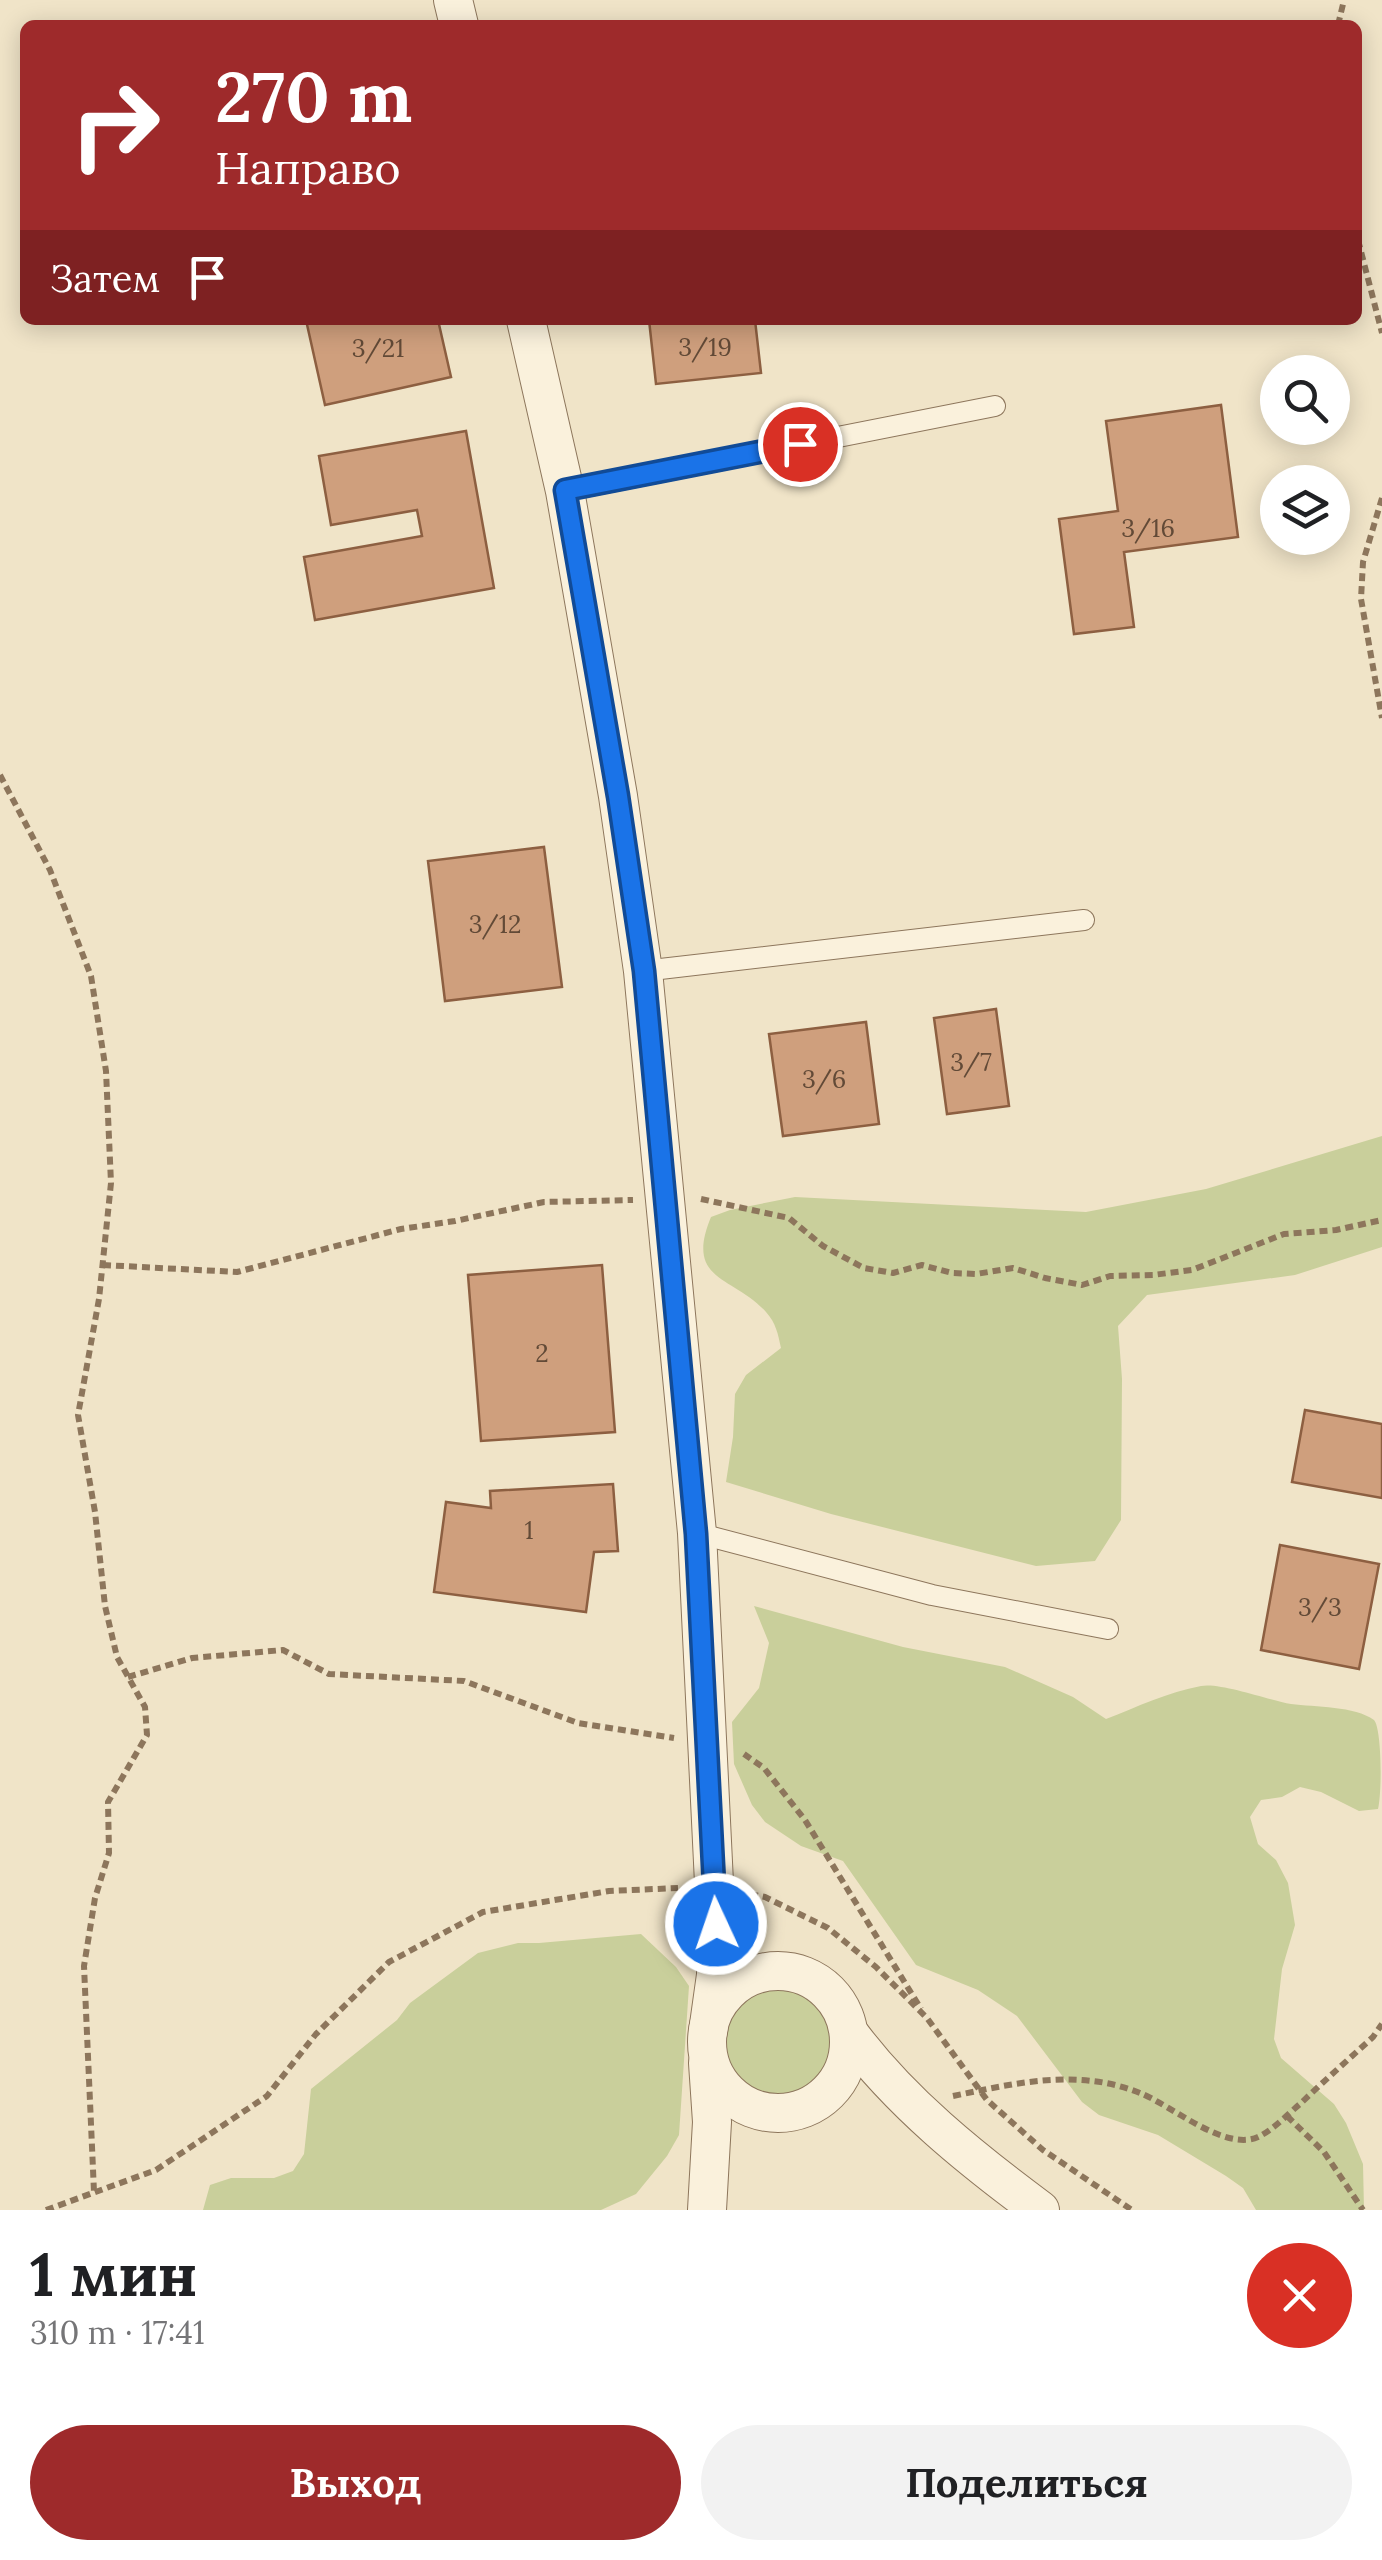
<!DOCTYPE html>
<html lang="ru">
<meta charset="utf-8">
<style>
:root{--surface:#fff;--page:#f2f2f2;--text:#202124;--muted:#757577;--accent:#9e2a2b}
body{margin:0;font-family:Lora,serif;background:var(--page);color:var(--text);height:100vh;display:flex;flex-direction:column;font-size:38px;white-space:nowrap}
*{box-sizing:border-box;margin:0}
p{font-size:32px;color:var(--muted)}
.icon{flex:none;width:55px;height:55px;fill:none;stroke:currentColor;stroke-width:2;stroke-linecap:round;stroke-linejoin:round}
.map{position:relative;height:2210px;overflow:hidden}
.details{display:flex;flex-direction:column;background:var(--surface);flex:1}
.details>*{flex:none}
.banner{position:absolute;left:20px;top:20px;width:1342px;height:305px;border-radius:15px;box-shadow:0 5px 25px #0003;background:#9e2a2b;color:#fff;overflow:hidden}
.controls{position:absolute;left:1260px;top:355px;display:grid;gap:20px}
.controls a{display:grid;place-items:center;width:90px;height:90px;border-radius:50%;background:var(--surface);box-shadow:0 5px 25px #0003;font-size:50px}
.pin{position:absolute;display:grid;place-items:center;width:85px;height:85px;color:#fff;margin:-42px;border:5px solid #fff;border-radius:50%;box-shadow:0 2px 10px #0007}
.me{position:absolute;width:110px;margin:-55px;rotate:357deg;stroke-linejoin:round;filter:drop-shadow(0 0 8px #0008)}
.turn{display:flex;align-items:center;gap:35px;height:210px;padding:0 30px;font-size:45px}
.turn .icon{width:130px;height:130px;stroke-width:2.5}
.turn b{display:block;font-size:70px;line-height:85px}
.then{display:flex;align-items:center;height:95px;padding:0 30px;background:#0003;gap:20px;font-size:38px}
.round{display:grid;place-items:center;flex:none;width:105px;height:105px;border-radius:52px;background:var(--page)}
.head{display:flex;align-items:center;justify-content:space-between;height:170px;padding:0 30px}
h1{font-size:60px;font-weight:700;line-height:75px}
.primary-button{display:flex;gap:20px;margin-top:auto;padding:20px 30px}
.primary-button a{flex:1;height:115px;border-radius:60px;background:var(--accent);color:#fff;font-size:40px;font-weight:700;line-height:115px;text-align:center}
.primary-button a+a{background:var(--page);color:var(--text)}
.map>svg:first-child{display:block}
.green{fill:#c9cf9b}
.building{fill:#cf9f7d;stroke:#8d5f41;stroke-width:2.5}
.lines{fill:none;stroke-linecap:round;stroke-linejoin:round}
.service-casing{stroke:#8d765c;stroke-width:22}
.minor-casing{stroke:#8d765c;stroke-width:40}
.path{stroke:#8d765c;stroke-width:6;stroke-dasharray:8 5;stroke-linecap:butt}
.service{stroke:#faf1dc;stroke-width:20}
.minor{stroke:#faf1dc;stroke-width:38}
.route-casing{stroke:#114b97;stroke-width:25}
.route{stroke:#1a73e8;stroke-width:18}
.labels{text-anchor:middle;stroke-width:8;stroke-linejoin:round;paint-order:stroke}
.number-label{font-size:25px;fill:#624a37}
</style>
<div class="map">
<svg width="1382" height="2210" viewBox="0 0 1382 2210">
<rect width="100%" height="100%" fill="#f0e4c8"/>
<g class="green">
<path d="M1382 1136V1247L1295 1275 1147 1295 1118 1326 1122 1379 1121 1520 1095 1561 1036 1566 831 1514 726 1482 733 1437 735 1394 746 1375 781 1348C778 1334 776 1323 766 1312 734 1276 684 1282 711 1217L730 1210 795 1197 1086 1212 1206 1189Z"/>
<path d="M754 1606 903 1647 1005 1667 1073 1697 1106 1719C1137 1707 1168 1692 1201 1686 1219 1682 1269 1700 1291 1704 1315 1707 1355 1706 1374 1720 1382 1729 1382 1794 1378 1809L1359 1811 1321 1792 1300 1787 1282 1797 1261 1800 1250 1817 1258 1844 1276 1860 1288 1883 1295 1925 1282 1969 1274 2039 1281 2058 1334 2104 1346 2123 1363 2164 1364 2210H1256L1243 2188 1226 2176 1158 2135 1099 2115 1082 2102 1017 2016 978 1990 916 1965 843 1861 801 1846 765 1822 752 1805 734 1764 732 1722 759 1688 769 1643Z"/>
<path d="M641 1934 676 1967 689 1986 679 2135 667 2156 636 2194 601 2210H203L210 2185 231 2178H274L293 2171 304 2154 311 2089 397 2020 410 2003 478 1953 518 1943H539Z"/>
<circle cx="776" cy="2041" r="55"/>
</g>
<g class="building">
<path d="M306 320H438L451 377 325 405Z"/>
<path d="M649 320H755L761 373 656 384Z"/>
<path d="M1221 405 1238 537 1124 552 1134 627 1074 634 1059 519 1118 511 1106 421Z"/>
<path d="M466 431 494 588 315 620 304 557 422 536 417 510 331 525 319 456Z"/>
<path d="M544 847 562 987 445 1001 428 861Z"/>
<path d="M996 1009 1009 1106 947 1114 934 1018Z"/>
<path d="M866 1022 879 1124 783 1136 769 1034Z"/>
<path d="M602 1265 615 1432 481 1441 468 1275Z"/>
<path d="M1305 1410 1382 1424V1498L1292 1482Z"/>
<path d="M613 1484 618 1551 594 1552 586 1612 434 1592 446 1502 491 1508 490 1491Z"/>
<path d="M1280 1545 1379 1564 1359 1669 1261 1650Z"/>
</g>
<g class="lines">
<defs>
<g id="service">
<path d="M565 491 995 406"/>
<path d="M643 971 1084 920"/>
<path d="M697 1533 932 1595 1108 1629"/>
</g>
<g id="minor">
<path d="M453 0 459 25"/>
<path d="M526 320 565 491 618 796 643 971 697 1533 716 1924V1975L708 2032"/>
<circle cx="778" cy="2042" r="71"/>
<path d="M849 2033C900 2102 971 2159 1040 2210"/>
<path d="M707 2210 712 2122 708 2063"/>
</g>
</defs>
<use href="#service" class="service-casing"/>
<use href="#minor" class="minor-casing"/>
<g class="path">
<path d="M1338 25 1344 0"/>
<path d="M1358 240 1382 333"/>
<path d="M1382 498 1363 562 1361 599 1382 718"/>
<path d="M0 775 50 870 91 976 106 1071 111 1183 99 1299 78 1415 95 1512 105 1606 117 1657 145 1707 147 1735 108 1802 109 1853 95 1898 84 1966 94 2192"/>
<path d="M701 1199 789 1218 823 1246 864 1268 893 1273 922 1265 952 1273 976 1274 1013 1268 1045 1278 1082 1285 1110 1276 1153 1275 1192 1270 1284 1234 1336 1230 1382 1220"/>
<path d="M103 1265 237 1272 401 1229 455 1221 544 1202 633 1200"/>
<path d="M128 1677 192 1658 283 1650 329 1674 464 1681 578 1723 674 1738"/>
<path d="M744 1754 764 1768 805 1820 921 2009"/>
<path d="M750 1894 765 1897 828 1928 876 1967 927 2018 987 2100 1043 2150 1132 2210"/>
<path d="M953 2096C1016 2083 1078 2068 1140 2093 1171 2105 1225 2152 1258 2137 1273 2130 1288 2114 1300 2104 1324 2081 1349 2059 1373 2037L1382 2024"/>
<path d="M1287 2116 1324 2152 1363 2210"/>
<path d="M46 2210 156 2170 267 2096 316 2034 389 1962 483 1912 609 1891 678 1888"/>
</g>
<use href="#service" class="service"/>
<use href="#minor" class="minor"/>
</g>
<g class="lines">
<defs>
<path id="route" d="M716 1924 696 1534 644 971 618 796 565 490 800 444"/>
</defs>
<use href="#route" class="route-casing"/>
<use href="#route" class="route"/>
</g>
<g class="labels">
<g class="number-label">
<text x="705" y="356">3/19</text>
<text x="378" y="357">3/21</text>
<text x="1148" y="537">3/16</text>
<text x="495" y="933">3/12</text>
<text x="971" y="1071">3/7</text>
<text x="824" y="1088">3/6</text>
<text x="542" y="1362">2</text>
<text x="529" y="1539">1</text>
<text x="1320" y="1616">3/3</text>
</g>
</g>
</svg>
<div class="controls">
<a><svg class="icon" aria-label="search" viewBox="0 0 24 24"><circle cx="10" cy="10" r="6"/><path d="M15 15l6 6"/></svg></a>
<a><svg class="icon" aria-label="layers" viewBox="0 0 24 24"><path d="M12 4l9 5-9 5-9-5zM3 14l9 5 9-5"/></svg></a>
</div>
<div class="pin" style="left:800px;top:444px;background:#d93025"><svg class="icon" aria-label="arrive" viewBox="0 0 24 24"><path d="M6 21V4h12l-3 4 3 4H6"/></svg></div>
<svg class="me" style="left:716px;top:1924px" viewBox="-20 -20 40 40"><circle r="17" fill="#1a73e8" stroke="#fff" stroke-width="3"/><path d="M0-11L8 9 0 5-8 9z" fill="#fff"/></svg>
<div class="banner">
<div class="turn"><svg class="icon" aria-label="right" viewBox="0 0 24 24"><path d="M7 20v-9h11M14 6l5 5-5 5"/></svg><div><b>270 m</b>Направо</div></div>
<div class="then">Затем<svg class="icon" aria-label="arrive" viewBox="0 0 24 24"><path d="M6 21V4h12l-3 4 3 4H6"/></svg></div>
</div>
</div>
<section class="details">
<div class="head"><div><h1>1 мин</h1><p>310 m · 17:41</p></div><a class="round" style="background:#d93025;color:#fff"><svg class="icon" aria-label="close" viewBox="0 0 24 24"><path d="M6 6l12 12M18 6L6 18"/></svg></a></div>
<div class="primary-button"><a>Выход</a><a>Поделиться</a></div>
</section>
